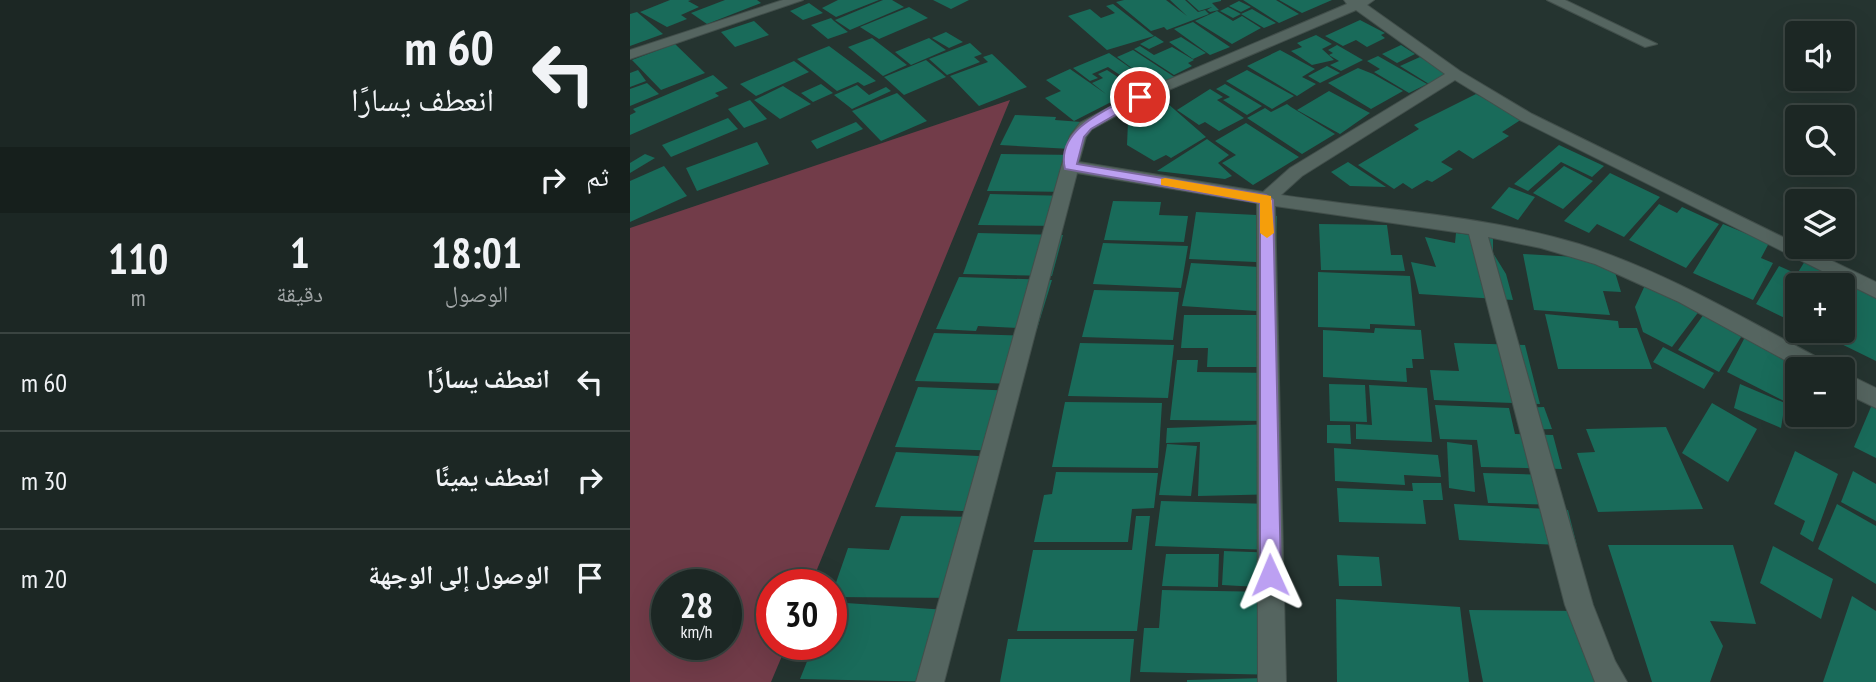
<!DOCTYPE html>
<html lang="ar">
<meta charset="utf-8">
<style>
:root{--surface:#1c2724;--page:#252f2c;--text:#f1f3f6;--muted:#a0a5a6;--line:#3a4441}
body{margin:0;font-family:"PT Sans Narrow","Noto Naskh Arabic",sans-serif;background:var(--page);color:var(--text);direction:rtl;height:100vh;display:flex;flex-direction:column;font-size:26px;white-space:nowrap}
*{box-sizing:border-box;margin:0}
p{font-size:23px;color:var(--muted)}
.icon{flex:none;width:38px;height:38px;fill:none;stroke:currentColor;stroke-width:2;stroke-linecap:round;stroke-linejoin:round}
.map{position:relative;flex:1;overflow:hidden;direction:ltr}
.drawer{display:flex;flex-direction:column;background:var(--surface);width:630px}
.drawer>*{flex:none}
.top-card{background:#1c2724;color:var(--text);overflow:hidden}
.buttons{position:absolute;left:1155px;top:21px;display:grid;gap:14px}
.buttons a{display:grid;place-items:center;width:70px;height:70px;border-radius:7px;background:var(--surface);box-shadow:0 7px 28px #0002,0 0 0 2px var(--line);font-size:35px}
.speed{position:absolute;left:21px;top:569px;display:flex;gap:14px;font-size:35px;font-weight:700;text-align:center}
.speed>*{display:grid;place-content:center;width:91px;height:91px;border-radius:50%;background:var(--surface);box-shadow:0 7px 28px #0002,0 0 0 2px var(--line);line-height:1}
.speed small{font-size:18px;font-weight:400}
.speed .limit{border:10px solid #d22;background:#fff;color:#111}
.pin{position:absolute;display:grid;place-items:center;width:60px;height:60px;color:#fff;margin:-30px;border:4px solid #fff;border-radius:50%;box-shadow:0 2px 7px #0007}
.me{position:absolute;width:77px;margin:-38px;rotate:359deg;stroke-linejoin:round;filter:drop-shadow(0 0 5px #0008)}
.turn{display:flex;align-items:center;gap:24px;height:147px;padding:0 21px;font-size:32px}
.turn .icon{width:91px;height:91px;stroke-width:2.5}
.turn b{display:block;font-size:49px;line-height:60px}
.then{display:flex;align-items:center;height:66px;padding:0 21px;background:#0003;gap:14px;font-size:26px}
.eta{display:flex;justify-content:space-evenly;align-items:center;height:119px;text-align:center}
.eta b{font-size:42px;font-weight:700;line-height:49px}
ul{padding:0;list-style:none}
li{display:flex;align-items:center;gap:21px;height:98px;padding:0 21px;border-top:2px solid var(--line)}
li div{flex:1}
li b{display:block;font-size:26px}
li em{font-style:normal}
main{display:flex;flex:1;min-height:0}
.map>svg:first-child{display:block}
.green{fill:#723c49;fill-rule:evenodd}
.building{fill:#196b5a}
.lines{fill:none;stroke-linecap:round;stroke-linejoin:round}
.minor-casing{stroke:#424f4b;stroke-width:2}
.minor{fill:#556560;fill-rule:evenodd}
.route{fill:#bca0f2;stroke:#7a689d;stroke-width:2}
.slow{fill:#f59e0b}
</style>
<main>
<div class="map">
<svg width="1246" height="682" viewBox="0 0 1246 682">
<rect width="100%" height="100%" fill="#253430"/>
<path class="green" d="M380 100 181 584H142V644H157L141 682H0V228ZM37 584H96V644H37Z"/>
<g class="building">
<path d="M40 0H61L58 1 69 7 51 15 57 19 37 27 10 12Z"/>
<path d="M95 0H127L131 3 77 24 61 13Z"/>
<path d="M208 0H249L206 17 192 8Z"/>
<path d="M253 0H262L274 7 220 30 205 20Z"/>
<path d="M303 0H339L321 9Z"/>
<path d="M494 0H536L557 16 540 0H555L568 12 575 10 579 14 537 30 534 27 521 31 486 2Z"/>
<path d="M557 0H591V1L582 3 589 10 580 12 577 10 582 7 569 11Z"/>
<path d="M613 0H646L669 14 649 23Z"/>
<path d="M649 0H702L672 13Z"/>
<path d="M609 1 621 7 611 12 599 6Z"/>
<path d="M179 3 193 13 173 20 160 11Z"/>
<path d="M483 4 524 36 477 50 438 16 460 9 471 18 485 13 476 6Z"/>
<path d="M279 7 298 18 249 39 230 27Z"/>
<path d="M598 7 611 14 603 18 590 11Z"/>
<path d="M622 9 646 23 634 28 611 14Z"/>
<path d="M587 11 603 21 612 16 631 28 602 44 565 21Z"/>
<path d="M7 12 33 34 0 46V14Z"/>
<path d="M201 18 204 21 218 32 198 39 181 25Z"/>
<path d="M730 20 755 33 751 35 755 38 737 47 726 40 713 46 695 36Z"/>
<path d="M124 21 139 35 105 47 91 32Z"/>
<path d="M563 22 600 47 580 55 544 29Z"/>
<path d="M316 32 333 42 319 48 302 38Z"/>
<path d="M686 35 702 44 692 49 704 60 682 65 661 51 672 47 667 43Z"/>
<path d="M525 36 534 42 519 49 510 44Z"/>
<path d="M551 37 576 53 563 59 539 42Z"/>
<path d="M242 38 277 65 253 76 218 47Z"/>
<path d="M299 38 316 50 281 65 265 52Z"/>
<path d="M340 43 352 54 344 57 350 62 317 75 299 59Z"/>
<path d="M45 44 75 73 31 90 2 60Z"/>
<path d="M707 45 733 60 711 71 700 65 709 61 699 55 703 53 698 50Z"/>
<path d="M771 45 785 54 767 63 752 54Z"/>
<path d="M199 46 246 81 234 86 228 82 207 91 167 59Z"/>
<path d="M510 46 524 55 542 47 564 60 558 63 562 66 544 75 504 49Z"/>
<path d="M503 50 546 78 527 87 487 57Z"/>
<path d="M650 50 685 69 672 77 686 84 667 96 617 66Z"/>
<path d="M479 53 502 69 490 75 478 67 462 74 468 78 460 81 443 68Z"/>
<path d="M362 54 397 87 349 106 320 76 358 62 353 57Z"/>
<path d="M748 56 797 84 779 93 744 72 750 69 737 61Z"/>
<path d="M790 57 819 75 799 84 770 66Z"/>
<path d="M296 60 316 77 274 95 254 77Z"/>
<path d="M164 61 179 72 126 96 110 84Z"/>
<path d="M697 66 710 73 690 83 678 76Z"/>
<path d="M728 68 743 74 773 91 741 109 698 83Z"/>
<path d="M440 69 476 94 462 83 473 78 468 74 477 70 503 87 480 97 485 100 444 121 415 98 431 91 416 80Z"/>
<path d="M8 70 16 81 0 87V73Z"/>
<path d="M617 70 664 96 642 109 596 81Z"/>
<path d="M503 73 517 82 506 88 492 78Z"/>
<path d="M83 75 98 88 85 93 89 96 0 135V115L6 112 3 109Z"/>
<path d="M17 83 29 94 0 106V89Z"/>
<path d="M191 84 203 93 183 102 171 93Z"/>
<path d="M595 84 632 106 617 115 593 100 600 97 586 89Z"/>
<path d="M227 85 239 95 256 87 261 91 222 109 204 95Z"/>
<path d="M153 86 181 104 150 119 124 100Z"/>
<path d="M580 89 593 97 587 100 614 118 589 131 575 122 569 125 547 110Z"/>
<path d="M699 91 738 112 740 113 710 134 667 110Z"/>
<path d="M267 93 297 121 251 141 222 111Z"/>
<path d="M846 94 892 119 872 132 879 136 843 159 829 150 811 162 823 169 802 182 797 180 782 189 773 183 764 189 728 165 789 129 784 125Z"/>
<path d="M120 100 137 119 114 128 98 109Z"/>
<path d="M537 103 576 137 541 158 536 155 524 161 497 145 498 122Z"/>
<path d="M657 104 661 107 705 134 672 154 617 118 635 108 641 112Z"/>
<path d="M385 115 426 117 425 120 452 122 441 149 370 145Z"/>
<path d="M98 118 108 129 41 157 32 145Z"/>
<path d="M226 122 233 129 187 149 181 141Z"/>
<path d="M616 123 669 157 623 185 592 163 606 155 585 141Z"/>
<path d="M577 139 599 155 588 163 602 176 595 179 527 171Z"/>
<path d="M127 142 139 164 67 191 56 168Z"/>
<path d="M929 145 974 166 962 177 931 162 898 191 884 184Z"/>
<path d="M15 154 25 158 0 173V163Z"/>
<path d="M371 154 449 155 440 192 357 191Z"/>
<path d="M718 162 756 187 720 186 701 172Z"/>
<path d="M34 166 57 196 0 222V181Z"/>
<path d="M934 166 963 181 933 209 903 193Z"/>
<path d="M980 173 1030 197 994 237 967 224 959 233 934 221Z"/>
<path d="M879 187 905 197 888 220 861 208Z"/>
<path d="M360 194 440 196 431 226 348 225Z"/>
<path d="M483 201 531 202 529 215 558 216 554 242 474 240Z"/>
<path d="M1029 204 1047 213 1052 207 1089 224 1056 268 999 240Z"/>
<path d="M566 212 647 216 645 263 559 259Z"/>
<path d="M689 224 757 225 761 255H772L775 271 691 270Z"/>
<path d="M1093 224 1139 243 1131 258 1143 263 1123 300 1063 273Z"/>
<path d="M348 233 433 235 422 276 333 274Z"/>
<path d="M826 233 863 238V253L876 274 883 300 789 294 781 262 806 267 795 237 825 243Z"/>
<path d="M473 243 558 246 551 288 463 284Z"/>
<path d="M893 254 981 259 991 292 973 291 980 315 904 310Z"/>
<path d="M1178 256 1221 276 1213 291V285H1167V324L1126 304 1149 266 1167 274Z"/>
<path d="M561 263 647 268 643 312 552 306Z"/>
<path d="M688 272 780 276 785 326 740 324V329L688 327Z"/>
<path d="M329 277 422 280 407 329 348 326 346 331 306 329Z"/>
<path d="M1226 277 1246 286V361L1197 337 1200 331H1213V304Z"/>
<path d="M1016 283 1070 310 1042 347 1013 332 1005 307Z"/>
<path d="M464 290 549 292 543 340 452 337Z"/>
<path d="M915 314 988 321 989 328H1007L1022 369H928Z"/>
<path d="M1074 314 1113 334 1089 372 1048 350Z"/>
<path d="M554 315H643L644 367H577L578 348H551Z"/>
<path d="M745 328 791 330 794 359H782L783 368H776L777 382 693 377V330L744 333Z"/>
<path d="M304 333 404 336 390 384 285 381Z"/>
<path d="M1115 337 1173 364 1167 369V378L1156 402 1097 372Z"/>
<path d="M450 343 544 345 538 398 438 396Z"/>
<path d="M824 343 895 345 910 404 804 400 800 370 829 371Z"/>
<path d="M1033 347 1084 373 1074 389 1023 362Z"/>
<path d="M547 360H568L567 372 647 373 648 421 540 420Z"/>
<path d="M699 384 735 385 737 422 700 421Z"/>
<path d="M1110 384 1155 403 1151 428 1104 408Z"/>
<path d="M739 385 797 388 802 442 726 439V424L742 425Z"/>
<path d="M288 387 389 391 371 451 265 447Z"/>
<path d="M1246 395V458L1224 447Z"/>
<path d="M435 402 532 403 528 468 422 467Z"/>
<path d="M1082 403 1127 429 1098 482 1052 453Z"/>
<path d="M805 405 879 408 885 434 923 435 932 469 851 467 847 440 810 439Z"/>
<path d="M914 407 922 429 895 430 888 408Z"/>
<path d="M644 424 648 494 568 496 570 442 536 443 537 428Z"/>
<path d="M697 425H720L721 444 697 443Z"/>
<path d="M1036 427 1073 509 968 512 947 453 965 452 956 429Z"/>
<path d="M817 442 842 445 845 492 819 488Z"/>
<path d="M537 444 567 446 561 496 529 495Z"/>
<path d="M704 448 808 455 811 477 774 475 775 485 705 481Z"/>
<path d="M1165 451 1208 474 1183 542 1170 534 1175 521 1144 504Z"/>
<path d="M266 452 369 457 353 512 245 507Z"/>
<path d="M1223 471 1246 484V521L1211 502Z"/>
<path d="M426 472 528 473 524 508 502 509 498 542H404L414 495 422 494Z"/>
<path d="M853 473 920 475 927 505 858 503Z"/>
<path d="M782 483H811L813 500H793L796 524 709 522 707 488 783 491Z"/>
<path d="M531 501 645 504V550L525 546Z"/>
<path d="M824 504 938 510 947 546 829 540Z"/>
<path d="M1207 504 1246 526V584L1188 549Z"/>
<path d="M271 516 353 517 331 598 201 597 218 548 259 550Z"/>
<path d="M506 516H520L507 631H387L403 550H502Z"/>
<path d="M978 545H1103L1126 624 1080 621 1093 646 1080 682H1022Z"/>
<path d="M1143 546 1203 579 1191 619 1130 583Z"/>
<path d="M594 551 648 553V588L592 585Z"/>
<path d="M536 554H589L588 587 532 586Z"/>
<path d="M707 555 749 557 752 586H709Z"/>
<path d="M532 590 649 592V675L510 672 514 628H529Z"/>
<path d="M1222 596 1246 611V682H1193Z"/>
<path d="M706 599 830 607 839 682H707Z"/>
<path d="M202 602 331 611 310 682 170 679 184 644H201Z"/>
<path d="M839 610 955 611 975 682H853Z"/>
<path d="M378 639H504L500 682H370Z"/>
<path d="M636 678V682H557V680Z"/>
</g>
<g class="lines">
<defs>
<g id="minor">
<path d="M153 0H173L0 59V50Z"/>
<path d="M714 0H744L737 5 830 71 902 114 1167 244V247H1173L1246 282V298L890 120 825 80 672 176 651 195C750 210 853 215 949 244 1037 272 1116 320 1198 363L1201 369H1171L1049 302 965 264 911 248 858 237 963 605 985 661 997 682H965L935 605 839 234 645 206 656 682H628L627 203 447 173 314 682H286L440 136 450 123 505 94 717 4ZM726 10 815 74 660 168 633 192 449 162 456 137 462 129 515 100Z"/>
<path d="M917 0H935L1027 44 1015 47Z"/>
<path d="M1213 372 1246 388V408L1213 392Z"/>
</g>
</defs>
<use href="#minor" class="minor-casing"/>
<use href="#minor" class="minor"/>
</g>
<path class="route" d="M506 94 516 97 461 129 454 137 447 164 636 195 643 200 651 575 648 582 640 585 633 582 630 575V203L435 169C425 129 478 109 506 94Z"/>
<path class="slow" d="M535 178 641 196 644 233 637 238 630 233V203L531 185V179Z"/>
</svg>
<div class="buttons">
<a><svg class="icon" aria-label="sound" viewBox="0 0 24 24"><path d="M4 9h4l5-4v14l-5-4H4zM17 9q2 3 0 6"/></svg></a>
<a><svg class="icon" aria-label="search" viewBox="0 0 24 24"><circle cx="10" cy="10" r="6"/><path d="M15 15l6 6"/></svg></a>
<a><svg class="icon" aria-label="layers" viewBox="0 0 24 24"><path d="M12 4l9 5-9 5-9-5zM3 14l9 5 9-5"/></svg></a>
<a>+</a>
<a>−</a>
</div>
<div class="speed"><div>28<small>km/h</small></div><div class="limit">30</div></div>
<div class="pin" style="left:510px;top:97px;background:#d93025"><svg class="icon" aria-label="arrive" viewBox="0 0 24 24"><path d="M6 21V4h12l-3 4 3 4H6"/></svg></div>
<svg class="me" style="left:640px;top:575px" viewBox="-20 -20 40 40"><path d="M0-17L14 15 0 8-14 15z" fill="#bca0f2" stroke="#fff" stroke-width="4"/></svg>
</div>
<section class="drawer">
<div class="top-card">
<div class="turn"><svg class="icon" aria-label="left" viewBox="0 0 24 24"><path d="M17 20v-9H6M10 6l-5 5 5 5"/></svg><div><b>60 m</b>انعطف يسارًا</div></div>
<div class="then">ثم<svg class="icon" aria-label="right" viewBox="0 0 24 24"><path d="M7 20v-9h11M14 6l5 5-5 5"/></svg></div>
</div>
<div class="eta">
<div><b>18:01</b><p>الوصول</p></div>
<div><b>1</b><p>دقيقة</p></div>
<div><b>110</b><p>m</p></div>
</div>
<ul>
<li><svg class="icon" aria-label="left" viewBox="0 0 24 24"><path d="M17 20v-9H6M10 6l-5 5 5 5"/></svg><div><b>انعطف يسارًا</b></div><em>60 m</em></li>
<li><svg class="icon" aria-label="right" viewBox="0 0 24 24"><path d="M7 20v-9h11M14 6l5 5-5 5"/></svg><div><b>انعطف يمينًا</b></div><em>30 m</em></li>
<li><svg class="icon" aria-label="arrive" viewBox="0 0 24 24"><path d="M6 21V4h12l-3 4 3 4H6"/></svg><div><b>الوصول إلى الوجهة</b></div><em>20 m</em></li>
</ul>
</section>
</main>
